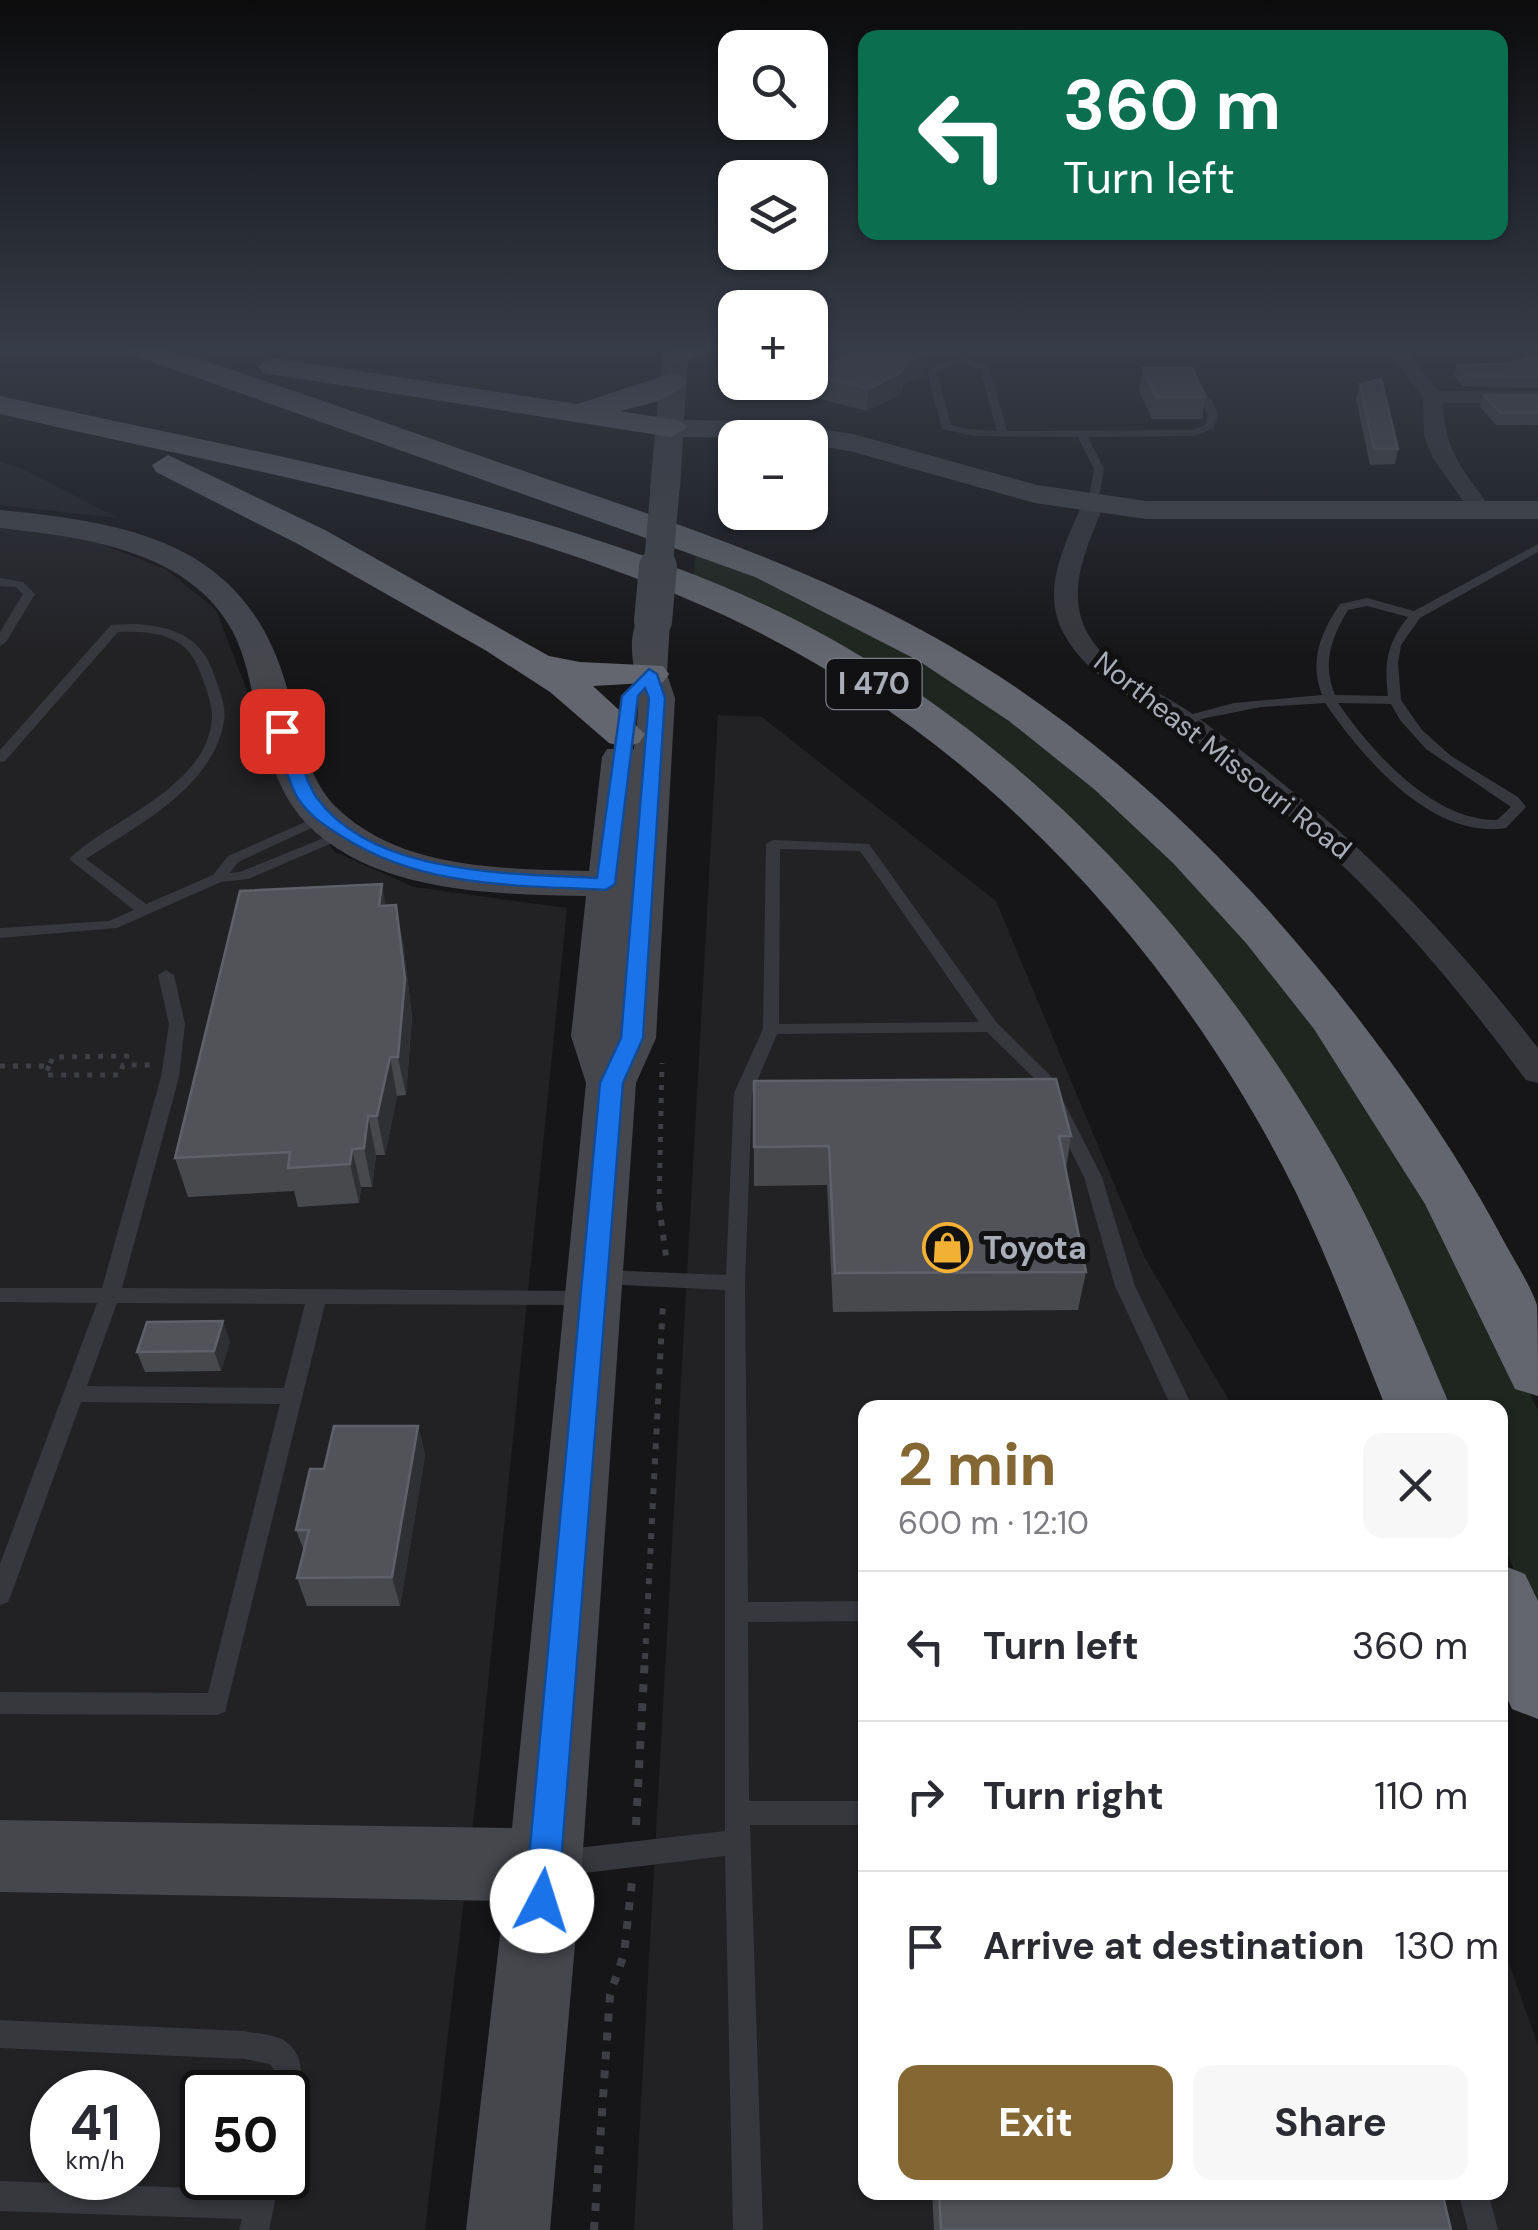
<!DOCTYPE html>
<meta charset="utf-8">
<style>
:root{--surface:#fff;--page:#f7f7f7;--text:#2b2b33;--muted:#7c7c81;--line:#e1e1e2;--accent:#856733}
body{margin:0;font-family:"DM Sans",sans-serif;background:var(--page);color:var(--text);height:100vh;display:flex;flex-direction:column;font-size:38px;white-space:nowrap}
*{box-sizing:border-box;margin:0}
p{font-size:32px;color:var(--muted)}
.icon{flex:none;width:55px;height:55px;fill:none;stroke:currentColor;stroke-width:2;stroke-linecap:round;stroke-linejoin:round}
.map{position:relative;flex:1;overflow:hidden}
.sheet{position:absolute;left:858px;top:1400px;width:650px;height:800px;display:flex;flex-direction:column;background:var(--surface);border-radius:20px;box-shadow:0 2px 8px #0004}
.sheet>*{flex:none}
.top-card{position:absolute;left:858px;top:30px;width:650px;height:210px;border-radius:20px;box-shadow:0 2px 8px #0004;background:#0b6e4f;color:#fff;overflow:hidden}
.controls{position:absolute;left:718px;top:30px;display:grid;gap:20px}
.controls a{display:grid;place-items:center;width:110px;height:110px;border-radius:20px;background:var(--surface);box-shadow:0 2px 8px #0004;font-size:50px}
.speed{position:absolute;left:30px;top:2070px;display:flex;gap:20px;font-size:50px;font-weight:700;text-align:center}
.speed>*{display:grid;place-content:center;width:130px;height:130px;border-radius:50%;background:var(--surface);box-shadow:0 2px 8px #0004;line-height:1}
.speed small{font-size:25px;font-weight:400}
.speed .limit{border:5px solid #111;border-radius:15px;background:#fff;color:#111}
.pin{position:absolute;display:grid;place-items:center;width:85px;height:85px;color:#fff;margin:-42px;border-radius:20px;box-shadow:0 5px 15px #0006}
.me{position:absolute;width:110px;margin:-55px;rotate:5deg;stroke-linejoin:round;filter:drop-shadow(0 0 8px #0008)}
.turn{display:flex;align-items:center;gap:35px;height:210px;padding:0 40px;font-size:45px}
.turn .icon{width:130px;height:130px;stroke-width:2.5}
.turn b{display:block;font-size:70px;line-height:85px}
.round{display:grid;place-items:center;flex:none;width:105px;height:105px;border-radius:20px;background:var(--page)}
.headline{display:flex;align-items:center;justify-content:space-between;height:170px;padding:0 40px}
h1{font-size:60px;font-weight:700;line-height:75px;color:var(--accent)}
.action{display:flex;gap:20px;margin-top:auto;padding:20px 40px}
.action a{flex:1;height:115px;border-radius:20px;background:var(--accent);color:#fff;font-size:40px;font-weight:700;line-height:115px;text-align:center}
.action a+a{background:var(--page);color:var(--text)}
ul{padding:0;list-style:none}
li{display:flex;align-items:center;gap:30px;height:150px;padding:0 40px;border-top:2px solid var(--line)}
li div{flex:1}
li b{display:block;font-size:38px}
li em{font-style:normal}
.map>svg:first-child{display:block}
.built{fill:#222225;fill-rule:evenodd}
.green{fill:#1e261f}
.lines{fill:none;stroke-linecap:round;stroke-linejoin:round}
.path-far2{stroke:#3d3f44;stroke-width:5;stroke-dasharray:5 8;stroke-linecap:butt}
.path-far1{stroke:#3d3f44;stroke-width:6;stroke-dasharray:6 9;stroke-linecap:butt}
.path{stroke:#3d3f44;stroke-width:8;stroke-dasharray:8 11;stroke-linecap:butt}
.lane{fill:#37383d;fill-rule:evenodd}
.street{fill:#37383d;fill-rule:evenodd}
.secondary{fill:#45474d;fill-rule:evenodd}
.highway{fill:#63666e;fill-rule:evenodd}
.secondary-bridge-far1{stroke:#45474d;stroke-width:29}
.secondary-bridge{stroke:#45474d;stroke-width:38}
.wall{fill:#47494d}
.shaded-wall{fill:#2f3033}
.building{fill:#525359;stroke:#5f6168;stroke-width:2.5}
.route{fill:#1a73e8;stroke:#114b97;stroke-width:2.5}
.labels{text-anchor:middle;stroke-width:10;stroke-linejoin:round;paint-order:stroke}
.far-street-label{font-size:28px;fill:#a8adb8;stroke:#111113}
.shield{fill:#111113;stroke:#7b7e86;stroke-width:2.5}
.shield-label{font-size:30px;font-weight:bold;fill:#a8adb8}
.poi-label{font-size:32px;font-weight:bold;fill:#a8adb8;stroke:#111113;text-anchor:start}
</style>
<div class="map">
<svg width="1538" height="2230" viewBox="0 0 1538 2230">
<rect width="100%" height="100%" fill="#161618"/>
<g class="built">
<path d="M0 462 21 468 118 518 0 505Z"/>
<path d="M0 524 68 531 167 570 216 610 285 789 335 852 414 887 567 908 480 1763 425 2230H0ZM52 2092H138V2178H52ZM202 2092H288V2178H202Z"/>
<path d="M718 715 762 717 996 901 1145 1258 1233 1407 865 1408V2192H1500V1938L1538 2045V2230H634Z"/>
</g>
<path class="green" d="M696 549 783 586 925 659 1074 761 1239 919 1431 1199 1538 1410V1625L1500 1537V1408L1443 1407 1250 1028 1193 950 1035 786 960 728 693 580Z"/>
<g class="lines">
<g class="path-far2">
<path d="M0 1066H49L53 1057 127 1056 123 1065"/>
<path d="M49 1066 45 1075H120L123 1065H150"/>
<path d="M659 1207 662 1063"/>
</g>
<g class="path-far1">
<path d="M659 1205 666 1256"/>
<path d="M645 1659 663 1302"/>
</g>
<g class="path">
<path d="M636 1825 645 1656"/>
<path d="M594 2230 610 1995 624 1954 632 1881"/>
</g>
<g class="lane">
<path d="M964 359 981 362 989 367 1007 431 1192 430 1205 425 1208 416 1202 400 1207 397 1212 400 1218 416 1213 429 1193 436 1088 437 1104 469 1098 504 1093 507 1088 504 1094 469 1078 437 974 436 942 429 927 372 940 363ZM964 364 980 369 997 431 967 429 951 425 937 373 951 365Z"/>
<path d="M1538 544V552L1420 618 1401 645 1398 663 1401 700 1422 730 1451 756 1518 797 1526 807 1506 828C1432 840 1363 758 1325 703L1261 707 1181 723 1174 719 1234 703 1322 695C1309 661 1320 634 1340 604L1367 598 1414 611ZM1367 606 1408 617C1387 643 1384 663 1388 696L1335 695C1322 664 1331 638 1348 610ZM1338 703 1391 704 1400 720 1426 749 1511 807 1497 820C1433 821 1372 752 1338 703Z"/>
<path d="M0 578 23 582 35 594 6 642 0 646V632L23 594 16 587 0 586Z"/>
<path d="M131 624C166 625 198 633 212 669 217 684 227 705 224 721 213 788 136 826 86 859L146 904 213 875 228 856 321 815H331L333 818 238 862 230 873 240 872 341 831H351L353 834 248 879 221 882 117 928 0 938V928L109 921 134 910 69 859C110 819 209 787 212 717 212 702 205 685 200 672 187 634 154 631 118 632L5 761 0 762V750L111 625Z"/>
<path d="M773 840 869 844 997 1023 1050 1075 1102 1177 1135 1286 1193 1408H1172L1115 1286 1084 1177 1034 1078 987 1032 777 1034 752 1093 745 1283 748 1602 865 1601V1621L748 1622 749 1801H865V1825H750L763 2230H733L725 1856 560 1876 551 1872 547 1863 551 1854 560 1850 725 1831V1290L602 1284 595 1282 592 1277 595 1272 602 1270 726 1275 734 1093 763 1029 766 844ZM780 849 860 851 979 1022 779 1024Z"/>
<path d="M166 970 174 975 185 1024 179 1077 122 1288 584 1291 591 1293 594 1298 591 1303 584 1305 325 1304 225 1712 217 1715 0 1714V1692L208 1693 280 1404 81 1402 11 1595 8 1602 0 1605V1564L97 1303 0 1302V1288H102L161 1077 169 1024 158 975ZM117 1303 305 1304 284 1388 87 1386Z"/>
<path d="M0 2020 244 2031C256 2034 275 2034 285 2041 306 2055 303 2082 295 2102L288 2105V2092H271L275 2072 270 2064 244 2059 0 2048Z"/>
<path d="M250 2178H280L269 2230H239L242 2219 0 2211V2181L248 2190Z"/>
<path d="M1458 2192H1488L1498 2230H1468Z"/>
</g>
<g class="street">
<path d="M1384 346H1402L1438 391H1538V403H1443C1445 454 1464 470 1492 510L1489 515H1473L1433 458 1424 436 1423 397Z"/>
<path d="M1093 498 1104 504C1088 546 1064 591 1088 634 1109 671 1157 690 1190 712 1225 737 1259 764 1292 791 1385 866 1465 954 1538 1048V1083L1526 1080C1455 984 1379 893 1287 815 1251 784 1213 753 1174 725 1135 698 1088 678 1064 634 1040 591 1065 545 1082 504Z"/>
</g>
<g class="secondary">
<path d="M663 346H689L684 420 763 421 853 434 1037 485 1146 501H1538V519H1146L1035 503 850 451 810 445V438L683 437 680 489 665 498 650 489Z"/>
<path d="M0 510C133 523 247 543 287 688 297 725 307 779 336 807 402 871 503 868 589 871L602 757 607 749H634C635 733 639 716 638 700 637 673 623 639 641 614H665L670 621 667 674 675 698 656 1038 636 1083 582 1865 550 2230H466L504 1901 0 1892V1820L512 1828 586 1083 571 1036 586 896C495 894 375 894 306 823 279 795 269 756 259 720 251 691 247 659 233 632 190 550 82 537 0 528Z"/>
</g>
<g class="highway">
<path d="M121 346H162C290 389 417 434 544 478 682 525 817 570 943 642 1122 744 1270 896 1390 1061 1433 1120 1473 1182 1507 1247 1517 1265 1530 1285 1537 1305 1538 1330 1538 1369 1538 1396L1515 1389 1425 1204 1314 1029 1246 943 1173 863 1094 789 1009 721 919 661 755 577 125 352Z"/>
<path d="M674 346H714L710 352 675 364 661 355Z"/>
<path d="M273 358 578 404 672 373 683 376 687 382C671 401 643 405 620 411L682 421 687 428 671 437 263 373 258 367 263 361Z"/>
<path d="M0 396C241 450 490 491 720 585 986 695 1195 913 1336 1160 1381 1239 1415 1324 1451 1408H1386C1353 1326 1323 1243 1282 1165 1154 921 950 711 694 602 474 507 232 468 0 414Z"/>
<path d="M168 455 325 530 549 656 580 662 663 666 669 674 663 682 593 686 645 734 639 743 624 747 609 743 550 692 485 650 300 545 156 472 152 465Z"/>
<path d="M1500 1564 1525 1574 1538 1601V1719L1512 1709 1500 1683Z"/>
</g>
<path class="secondary-bridge-far1" d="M658 569 665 489"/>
<path class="secondary-bridge" d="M653 621 658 567"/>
</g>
<g class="wall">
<path d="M1538 354V388L1464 387 1454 376 1457 365 1508 364Z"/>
<path d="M927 367 924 375 903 385 901 394 867 411 808 396 810 373Z"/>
<path d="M1143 368 1206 397 1202 419H1152L1139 391Z"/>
<path d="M1360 384 1398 449 1395 464 1370 465 1356 398Z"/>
<path d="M1484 395H1538V425H1496L1480 407Z"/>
<path d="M386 905 403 942 412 1017 406 1095 397 1096 385 1155H376L372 1187H361L359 1203 298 1207 294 1191 188 1197 175 1158Z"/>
<path d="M754 1081 1071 1136 1066 1169 1086 1272 1078 1310 833 1312 827 1185 754 1186Z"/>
<path d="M230 1341 221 1371 145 1372 137 1352Z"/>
<path d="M418 1426 425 1455 400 1606H307L297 1578 304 1551 296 1530 324 1469Z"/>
<path d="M932 2192H1442L1451 2230H934Z"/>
</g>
<g class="shaded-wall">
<path d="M929 346 927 367 924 375 903 385 901 394 867 411 868 389Z"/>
<path d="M382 884 389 922 379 906Z"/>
<path d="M396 905 403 942 412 1017 406 1095 398 1057Z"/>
<path d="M390 1057 397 1096 385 1155 377 1116Z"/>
<path d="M368 1116 376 1155 372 1187 364 1148Z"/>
<path d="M352 1149 361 1187 359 1203 350 1164Z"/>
<path d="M223 1321 230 1341 221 1371 214 1351Z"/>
<path d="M418 1426 425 1455 400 1606 392 1577Z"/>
</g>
<g class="building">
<path d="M869 346H929L925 353 904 363 902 372 868 389 810 374Z"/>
<path d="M1538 354V377L1467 376 1457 365 1508 364Z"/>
<path d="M1143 368H1192L1206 397H1156Z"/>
<path d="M1381 379 1398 449H1374L1360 384Z"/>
<path d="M1484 395H1538V413H1500Z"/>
<path d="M382 884 379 906 396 905 405 979 398 1057H390L377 1116H368L364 1148 352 1149 350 1164 288 1168 290 1152 175 1158 240 891Z"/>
<path d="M1056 1079 1071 1136H1059L1086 1272 835 1273 829 1146 754 1147V1081Z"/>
<path d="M223 1321 214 1351 137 1352 147 1322Z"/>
<path d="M334 1426H418L392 1577 297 1578 309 1530H296L310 1469H324Z"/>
<path d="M939 2192H1442L1451 2230H941Z"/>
</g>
<linearGradient id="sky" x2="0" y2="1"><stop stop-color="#0c0c0d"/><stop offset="0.53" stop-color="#363c48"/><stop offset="1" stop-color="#363c48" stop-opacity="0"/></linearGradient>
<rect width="1538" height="658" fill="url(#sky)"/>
<path class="route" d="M649 669 657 674 665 698 643 1038 623 1083 558 1901 553 1913 542 1918 530 1913 525 1901 600 1083 621 1038 649 698 645 688 638 696 615 884 606 890C514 885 423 888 343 837 325 826 308 815 297 797 286 777 281 752 273 731L288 727C300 749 303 778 317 798 374 876 511 873 597 878L622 696Z"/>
<defs>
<symbol id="shop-ring" viewBox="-11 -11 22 22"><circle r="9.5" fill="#111113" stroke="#f2b134" stroke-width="1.5"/><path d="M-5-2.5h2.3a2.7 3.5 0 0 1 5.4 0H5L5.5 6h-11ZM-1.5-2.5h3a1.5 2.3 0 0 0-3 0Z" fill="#f2b134"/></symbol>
</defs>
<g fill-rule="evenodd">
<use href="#shop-ring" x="920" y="1220" width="55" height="55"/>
</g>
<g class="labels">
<g class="far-street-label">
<text transform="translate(1223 755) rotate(38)" y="10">Northeast Missouri Road</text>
</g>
<rect class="shield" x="826.5" y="659" width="95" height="50" rx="8"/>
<g class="shield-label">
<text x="874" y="694">I 470</text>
</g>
<g class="poi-label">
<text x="983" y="1259">Toyota</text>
</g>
</g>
</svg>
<div class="controls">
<a><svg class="icon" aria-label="search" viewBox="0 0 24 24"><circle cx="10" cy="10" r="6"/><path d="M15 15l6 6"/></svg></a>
<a><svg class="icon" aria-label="layers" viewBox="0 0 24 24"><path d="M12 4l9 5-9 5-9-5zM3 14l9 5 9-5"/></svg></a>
<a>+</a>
<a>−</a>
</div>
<div class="speed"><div>41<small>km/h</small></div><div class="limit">50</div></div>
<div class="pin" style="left:282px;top:731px;background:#d93025"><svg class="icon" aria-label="arrive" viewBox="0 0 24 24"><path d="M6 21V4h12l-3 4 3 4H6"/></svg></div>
<svg class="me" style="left:542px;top:1901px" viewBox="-20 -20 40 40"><circle r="19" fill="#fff"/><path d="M0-13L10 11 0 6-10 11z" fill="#1a73e8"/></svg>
<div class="top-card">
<div class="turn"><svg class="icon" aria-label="left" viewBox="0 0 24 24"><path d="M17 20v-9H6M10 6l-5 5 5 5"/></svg><div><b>360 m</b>Turn left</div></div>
</div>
<section class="sheet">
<div class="headline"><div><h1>2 min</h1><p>600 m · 12:10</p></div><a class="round"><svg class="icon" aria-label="close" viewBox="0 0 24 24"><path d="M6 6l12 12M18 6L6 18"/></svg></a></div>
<ul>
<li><svg class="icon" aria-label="left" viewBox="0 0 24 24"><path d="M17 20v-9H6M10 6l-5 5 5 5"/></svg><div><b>Turn left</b></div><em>360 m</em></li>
<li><svg class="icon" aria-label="right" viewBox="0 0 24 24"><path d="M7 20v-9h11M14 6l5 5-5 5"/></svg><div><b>Turn right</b></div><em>110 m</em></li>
<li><svg class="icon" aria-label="arrive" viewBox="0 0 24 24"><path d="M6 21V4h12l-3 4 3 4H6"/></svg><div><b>Arrive at destination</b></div><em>130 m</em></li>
</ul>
<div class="action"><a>Exit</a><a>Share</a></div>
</section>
</div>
